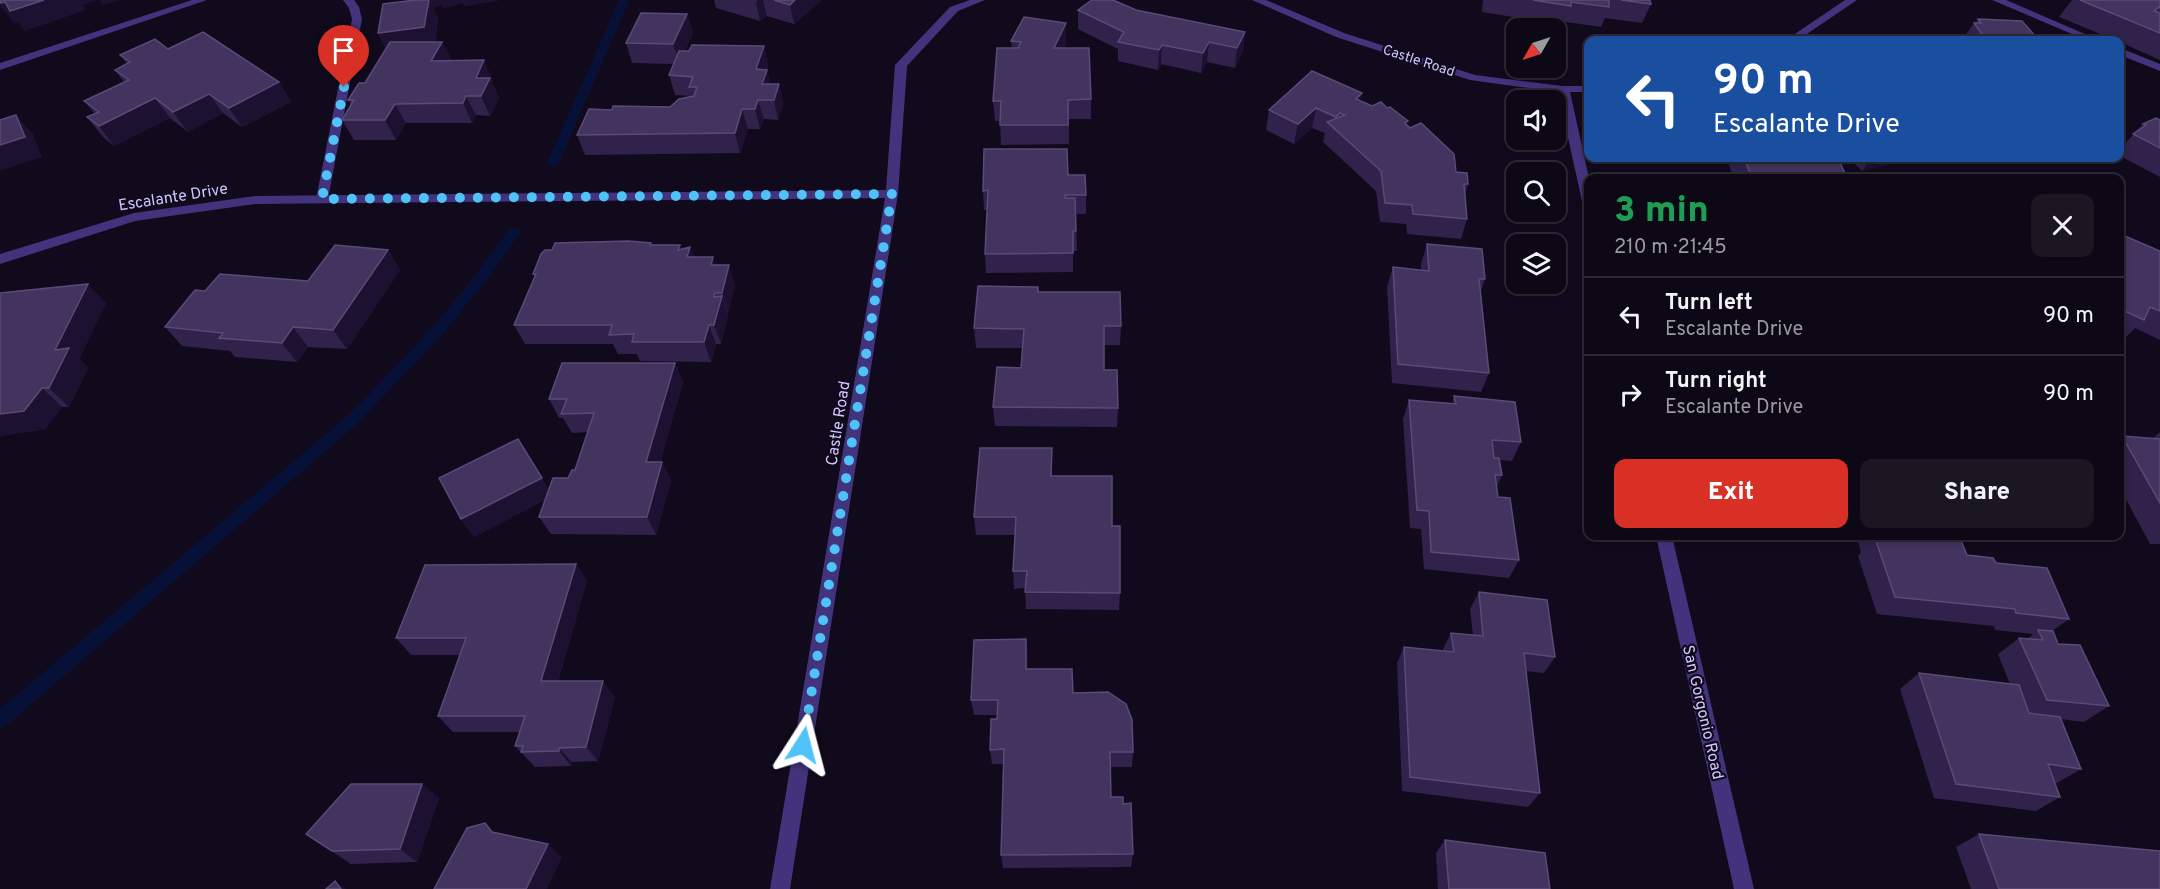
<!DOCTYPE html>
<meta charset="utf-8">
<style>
:root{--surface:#0c0815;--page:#1a1622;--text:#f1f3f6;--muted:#9a9aa0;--line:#2c2934;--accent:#d93025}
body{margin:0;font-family:Overpass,sans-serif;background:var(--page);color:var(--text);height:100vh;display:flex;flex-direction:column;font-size:22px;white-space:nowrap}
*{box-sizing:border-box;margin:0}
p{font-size:20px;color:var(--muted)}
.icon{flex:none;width:33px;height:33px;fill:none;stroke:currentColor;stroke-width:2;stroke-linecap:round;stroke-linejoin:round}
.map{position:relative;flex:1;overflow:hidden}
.panel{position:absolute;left:1584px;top:174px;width:540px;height:366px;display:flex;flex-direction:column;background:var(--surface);border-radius:12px;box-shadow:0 3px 9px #0003,0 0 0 2px var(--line)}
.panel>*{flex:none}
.hud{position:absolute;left:1584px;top:36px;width:540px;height:126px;border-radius:12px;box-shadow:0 3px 9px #0003,0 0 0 2px var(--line);background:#1a4fa0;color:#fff;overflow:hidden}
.needle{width:39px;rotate:231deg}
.controls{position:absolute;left:1506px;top:18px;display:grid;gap:12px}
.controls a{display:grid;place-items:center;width:60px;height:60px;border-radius:12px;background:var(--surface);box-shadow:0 3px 9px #0003,0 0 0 2px var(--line);font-size:30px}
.pin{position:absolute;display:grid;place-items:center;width:51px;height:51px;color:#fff;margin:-62px -26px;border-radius:50% 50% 50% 0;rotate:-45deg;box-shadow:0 0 6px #0007}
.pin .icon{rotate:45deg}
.me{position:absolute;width:66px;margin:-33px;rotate:9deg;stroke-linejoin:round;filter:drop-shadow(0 0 4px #0008)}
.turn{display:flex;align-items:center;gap:21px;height:126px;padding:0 30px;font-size:27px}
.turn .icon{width:78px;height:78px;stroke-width:2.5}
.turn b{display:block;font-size:42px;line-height:51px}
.round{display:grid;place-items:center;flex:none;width:63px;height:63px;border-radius:12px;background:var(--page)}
.summary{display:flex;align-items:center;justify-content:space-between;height:102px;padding:0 30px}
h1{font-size:36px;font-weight:800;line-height:45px;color:#1e9e55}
.button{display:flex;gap:12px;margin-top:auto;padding:12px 30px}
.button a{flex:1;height:69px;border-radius:12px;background:var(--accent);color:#fff;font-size:24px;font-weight:800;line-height:69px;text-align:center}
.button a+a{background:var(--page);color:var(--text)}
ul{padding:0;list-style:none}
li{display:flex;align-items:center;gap:18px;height:78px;padding:0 30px;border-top:2px solid var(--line)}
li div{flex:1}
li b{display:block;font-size:22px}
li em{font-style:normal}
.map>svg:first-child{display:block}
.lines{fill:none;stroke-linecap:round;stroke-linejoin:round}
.stream{fill:#071138;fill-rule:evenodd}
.lane{fill:#42347c;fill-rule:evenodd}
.street{fill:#42347c;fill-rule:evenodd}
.wall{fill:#30224b}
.shaded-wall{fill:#1c1130}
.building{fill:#42345e;stroke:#594a77;stroke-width:1.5}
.route{stroke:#4fc3f7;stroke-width:10;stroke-dasharray:0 18}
.labels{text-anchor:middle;stroke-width:4.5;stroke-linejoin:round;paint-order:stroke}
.far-street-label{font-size:14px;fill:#d5c5ff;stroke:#100a1c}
.street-label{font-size:16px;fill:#d5c5ff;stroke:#100a1c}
</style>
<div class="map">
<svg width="2160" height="889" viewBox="0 0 2160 889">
<rect width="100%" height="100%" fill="#100a1c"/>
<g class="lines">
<g class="stream">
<path d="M619 0H629L559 163 553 167 549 166 547 163Z"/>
<path d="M514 228 519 229 520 232 519 235 481 287 442 335 355 426 6 726 0 728V709L345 418C406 359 461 298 509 229Z"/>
</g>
<g class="lane">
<path d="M192 0H207L0 70V63Z"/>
<path d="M343 0H354L359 7 362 19 328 199 322 203 316 199 352 19 349 8Z"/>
</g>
<g class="street">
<path d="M970 0H985L958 11 907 66 898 194 790 889H770L885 198 255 204 135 221 0 264V254L134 213 255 196 886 190 895 65 950 7Z"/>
<path d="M1252 0H1266L1344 33 1475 75 1563 86H1588V92H1570L1589 178 1588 205 1582 201 1558 92 1470 80 1336 37Z"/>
<path d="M1845 0H1857L1798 40H1786Z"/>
<path d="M1992 0H2006L2099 40H2086Z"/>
<path d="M2120 48 2160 64V71L2120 55Z"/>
<path d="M1656 536H1672L1754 889H1734Z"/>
</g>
</g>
<g class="wall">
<path d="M404 0H499L465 6 463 3 444 8 442 4 433 7 438 18 435 42H442L452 61 493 80 492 82 499 98 490 116 476 115 472 123H406L396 140H354L342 120 351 105 348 100 365 83 386 49 378 33 404 2Z"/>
<path d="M714 0H822L794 24 767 16 760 21 716 8Z"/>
<path d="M1483 0H1650L1651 4 1642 23 1605 18 1601 27 1566 22 1564 25 1482 12Z"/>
<path d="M2072 0H2160V60L2120 42V40H2115L2059 17Z"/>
<path d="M1078 10H1136L1245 32 1243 51 1235 68 1207 62 1201 73 1161 64 1158 70 1118 61V49L1078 29Z"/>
<path d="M687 14 693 33 685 51 764 46 768 65 767 70 770 84H779L783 104 778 120 764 119 760 129H748L740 153 585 155 577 135 612 110 670 107 692 96 675 95 669 75 674 64 632 63 626 43Z"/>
<path d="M1978 19 2037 38 2053 40H1962L1974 23H1976Z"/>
<path d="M1011 41 1066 43 1064 48 1091 99V119H1069V144L1001 145 1000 121H995L993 101 1012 48Z"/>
<path d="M168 49 279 82 291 102 242 127 223 113 188 132 170 118 114 146 103 137 87 117 95 114 84 101 124 82 115 70 127 64 120 55Z"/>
<path d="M1361 101 1407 125 1468 184 1465 195 1467 219 1461 239 1407 234 1406 224 1380 222 1376 191 1323 142 1325 133 1312 128 1294 144 1266 130 1269 110Z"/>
<path d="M2160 120V177L2120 156V149L2143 124Z"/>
<path d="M1726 158H1908L1906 160 1862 171 1854 163 1842 166 1847 178H1734Z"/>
<path d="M2056 158H2096L2094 160Z"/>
<path d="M1068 175 1086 195V214H1076L1077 251H1073V272L986 273 985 254 987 210H984L983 191Z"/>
<path d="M2120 234 2160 251V340L2135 328 2124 339 2120 337Z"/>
<path d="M1427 244 1485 279 1480 293 1489 373 1481 392 1392 383 1387 287 1393 267 1421 270V264Z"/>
<path d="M652 245 681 249 690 247 694 257 716 265H729L735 285 728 313H727L728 316 721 344H716L711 362 640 361 637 354H618L613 344H525L514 325 535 277 533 274Z"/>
<path d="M388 250 400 270 347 349 308 347 297 362 235 357 230 351 182 346 165 327 205 291 308 281Z"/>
<path d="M1038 287 1039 292 1121 326 1120 345H1104V370L1118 408 1117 427 995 426 993 407 1021 368 1022 348H976L974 328Z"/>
<path d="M0 293 106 303 79 359 88 368 69 407H62L45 429 0 436Z"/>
<path d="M675 363 683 382 660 462H662L671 481 656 535 551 534 539 517 545 500 474 537 461 519 549 490 568 478 575 470 588 432 572 433 563 418H559L549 399Z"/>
<path d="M1454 396 1521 442 1512 461 1499 460 1502 475 1497 487 1498 497 1519 560 1509 578 1424 569 1421 529 1410 528 1403 419 1409 400 1452 403Z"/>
<path d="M2160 432V544H2150L2120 488V439L2122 436 2152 439Z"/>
<path d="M1052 467V476L1112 526 1120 593 1119 610 1026 609 1025 588 1014 589 1013 571 1015 535H976L974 517Z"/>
<path d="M1856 536H1959L1967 555 1996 563 2069 619 2052 631 2058 644 2109 706 2084 722 2061 719 2081 769 2057 783H2055L2060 797 2036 811 1934 798 1900 689 1919 673 2010 684 1998 654 2019 638 2027 639 2033 634 1995 630 1994 626 1877 614 1858 556 1861 552Z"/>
<path d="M576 564 587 581 558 681 615 697 598 761 572 762 571 766 535 767 515 746 520 732H453L438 716 460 655H411L396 638Z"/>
<path d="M1479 592 1555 657 1544 673 1526 671 1540 793 1528 807 1402 791 1397 663 1404 647 1443 651V649L1451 633 1473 635 1470 609Z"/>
<path d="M1026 639 1028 669 1073 693 1133 752 1132 767H1110L1111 797 1123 804 1133 854 1131 867 1003 868 1001 855 1003 764H992L990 750 997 719 998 715H974L971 700Z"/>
<path d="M422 784 439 798 417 862 351 864 306 834Z"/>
<path d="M1979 834 2160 889H1971L1956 847Z"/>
<path d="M1445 840 1550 889H1438L1436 853Z"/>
</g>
<g class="shaded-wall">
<path d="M44 0H98L83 5 86 10 25 31 18 22 14 23 0 6V3L5 2Z"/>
<path d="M99 0H122L103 5Z"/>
<path d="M404 0H462L463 3 444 8 442 4 433 7 438 18 434 46 388 52 378 33 410 12Z"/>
<path d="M462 0H499L465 6Z"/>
<path d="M758 0H763L767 16 760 21 756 2Z"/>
<path d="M795 0H822L794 24 790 5Z"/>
<path d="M687 14 693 33 680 64 673 44Z"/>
<path d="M1066 23V43L1055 68 1054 48Z"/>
<path d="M1245 32 1243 51 1235 68 1237 48Z"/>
<path d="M442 42 452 61H431Z"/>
<path d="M1209 42 1207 62 1201 73 1203 53Z"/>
<path d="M1162 45 1161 64 1158 70 1159 50Z"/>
<path d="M764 46 768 65 767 70 771 89 768 100 756 69Z"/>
<path d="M484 60 493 80 492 82 499 98 490 116 481 96 476 78Z"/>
<path d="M279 82 291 102 242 127 229 108Z"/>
<path d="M779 84 783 104 778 120 774 100Z"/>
<path d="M1362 93 1358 113 1356 99Z"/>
<path d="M209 94 223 113 188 132 173 112Z"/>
<path d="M466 96 476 115 472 123 463 103Z"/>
<path d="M155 98 170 118 114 146 99 126Z"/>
<path d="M758 100 764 119 760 129 755 109Z"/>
<path d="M395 104 406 123 396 140 385 120Z"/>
<path d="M1316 108 1312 128 1294 144 1298 124Z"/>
<path d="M742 109 748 129 740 153 735 133Z"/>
<path d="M16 115 33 134 42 157 0 171V145Z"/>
<path d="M1831 158H1858L1854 163 1822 171Z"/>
<path d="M1871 158H1908L1906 160 1862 171Z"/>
<path d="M690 247 697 266 687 257Z"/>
<path d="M388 250 400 270 347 349 333 330Z"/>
<path d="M713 257 720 276 711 265Z"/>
<path d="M729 265 735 285 728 313 722 293Z"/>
<path d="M88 284 106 303 79 359 88 368 69 407 49 388 55 350Z"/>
<path d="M715 293 719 306 722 296 728 316 721 344 714 325V297Z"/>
<path d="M709 325 716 344 711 362 704 342Z"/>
<path d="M293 327 308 347 297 362 282 343Z"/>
<path d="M675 363 683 382 655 481 646 462Z"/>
<path d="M42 388 62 407 45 429 0 436V414Z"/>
<path d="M518 439 553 496 474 537 461 519Z"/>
<path d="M662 462 671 481 656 535 647 517Z"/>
<path d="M576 564 587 581 553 697 541 681Z"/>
<path d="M1026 639 1028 656V685L1026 669Z"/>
<path d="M603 681 615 697 598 761 586 747Z"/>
<path d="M559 748 572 762 571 766 559 751Z"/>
<path d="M422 784 439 798 417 862 400 849Z"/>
<path d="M548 844 562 857 547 889H526Z"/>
<path d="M335 881 346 889H341Z"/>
</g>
<g class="building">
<path d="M0 0H44L10 11 5 2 0 3Z"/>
<path d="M416 0H429L424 27 378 33 383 4Z"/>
<path d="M774 0H795L790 5Z"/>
<path d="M1092 0H1113L1136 10 1245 32 1237 48 1209 42 1203 53 1162 45 1159 50 1118 42 1124 32 1078 10Z"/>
<path d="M1533 0H1609V7L1571 2V6Z"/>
<path d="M1621 0H1650L1651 4Z"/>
<path d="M2080 0H2160V8L2159 7 2154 11 2160 13V33Z"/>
<path d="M641 13 687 14 673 44 626 43Z"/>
<path d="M1024 17 1066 23 1054 48H1089L1091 99 1068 100V125H1000L1001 101H993L997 48H1018L1021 42 1011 41Z"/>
<path d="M1978 19 2022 21 2037 38 2053 39V40H1986L1974 23H1981Z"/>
<path d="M203 32 279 82 229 108 209 94 173 112 155 98 99 126 87 117 99 112 84 101 129 80 115 70 130 62 120 55 155 39 168 49Z"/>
<path d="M390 42H442L431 61 484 60 476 78H490L481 96H466L463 103 395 104 385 120H342L354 100H348L359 83H365Z"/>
<path d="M692 45 764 46 756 69 767 70 762 84H779L774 100H758L755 109H742L735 133 577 135 589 109 612 110 613 106 670 107 679 99 694 96 697 87H689L693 77 669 75 679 51H689Z"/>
<path d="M1312 71 1362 93 1356 99 1372 106 1381 102 1387 108 1390 107 1408 121 1405 123 1410 128 1421 123 1454 154 1456 172 1467 173 1468 184H1464L1467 219 1413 214 1412 205 1385 203 1381 171 1327 122 1345 115 1340 113 1336 117 1316 108 1298 124 1269 110Z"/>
<path d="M16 115 25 137 0 145V120Z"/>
<path d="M2156 118 2160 120V148L2133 134 2146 125 2143 124Z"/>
<path d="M984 149H1067L1068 175H1085L1086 195H1065V198H1075L1076 231H1073V253L985 254 988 190 983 191Z"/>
<path d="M1744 158H1838L1847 178H1743L1742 177 1752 178Z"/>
<path d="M2029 175 2069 178H2031Z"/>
<path d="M2120 234 2160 251V311L2150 307 2144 320 2120 309Z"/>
<path d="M628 241 651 243 650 245H680L678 250 690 247 687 257H713L711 265H729L722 293H715L714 297 722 296 714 325H709L704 342H632L634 334 609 335 612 325H514L536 274H533L541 254 545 250H552L555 243Z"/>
<path d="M1427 244 1482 249 1485 279H1479L1489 373 1398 364 1393 267 1429 271Z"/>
<path d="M335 245 388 250 333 330 293 327 282 343 219 338 223 333 165 327 195 290 205 291 220 274 308 281Z"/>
<path d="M88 284 55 350 69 348 49 388H42L24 411 0 414V293Z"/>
<path d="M978 286 1038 287V292H1120L1121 326H1104V370H1117L1118 408 993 407 997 367 1021 368 1024 329 974 328Z"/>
<path d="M562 363H675L646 462H662L647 517H539L553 478H568L572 470H575L594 413 561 414 567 399H549Z"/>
<path d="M1454 396 1515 402 1521 442 1492 440 1494 458H1499L1502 475H1495L1498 497 1510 498 1519 560 1431 552 1429 511 1417 510 1409 400 1456 404Z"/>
<path d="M2122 436 2160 439V503Z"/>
<path d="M518 439 542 478 461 519 439 478Z"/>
<path d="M980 448H1052L1051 476H1112V526H1120V593L1025 592 1027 571H1013L1016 517H974Z"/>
<path d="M1879 536H1959L1967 555 1993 558 1996 563 2047 568 2069 619 2016 613 2015 609 1895 597 1875 538H1880Z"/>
<path d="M576 564 541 681H603L586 747 559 748V751L521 752 523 746H515L525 716H438L466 638H396L425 565Z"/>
<path d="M1479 592 1547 600 1555 657 1524 653 1540 793 1410 777 1404 647 1454 652 1451 633 1483 636Z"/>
<path d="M2038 630 2053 631 2058 644 2080 645 2109 706 2047 700 2019 638 2043 640Z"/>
<path d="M1026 639V669H1072L1073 693 1108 692 1126 704 1132 720 1133 752H1110L1111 797H1123V804L1131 803 1133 854 1001 855 1004 749 990 750 991 719H997L998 700H971L974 640Z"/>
<path d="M1919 673 2019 685 2029 713 2060 717 2081 769 2048 764 2060 797 1956 784Z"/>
<path d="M351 784H422L400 849 332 851 306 834Z"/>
<path d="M485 823 492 832 548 844 526 889H434L467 828Z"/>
<path d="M1979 834 2160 851V889H1999Z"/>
<path d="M1445 840 1545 853 1550 889H1449Z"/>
<path d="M335 881 341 889H326Z"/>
</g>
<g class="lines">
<path class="route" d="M344 87 322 199 892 194 803 745"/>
</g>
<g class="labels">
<g class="far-street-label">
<text transform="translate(1419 60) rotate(18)" y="5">Castle Road</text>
</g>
<g class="street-label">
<text transform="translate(173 196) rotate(-9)" y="6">Escalante Drive</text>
<text transform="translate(837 423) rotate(-81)" y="6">Castle Road</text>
<text transform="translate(1704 712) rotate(77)" y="6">San Gorgonio Road</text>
</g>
</g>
</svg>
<div class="controls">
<a><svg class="needle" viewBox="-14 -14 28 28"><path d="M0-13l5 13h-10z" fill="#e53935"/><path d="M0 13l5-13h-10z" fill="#9a9aa0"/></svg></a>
<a><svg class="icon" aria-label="sound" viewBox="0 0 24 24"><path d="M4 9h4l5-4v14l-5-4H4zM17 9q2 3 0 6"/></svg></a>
<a><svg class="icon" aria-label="search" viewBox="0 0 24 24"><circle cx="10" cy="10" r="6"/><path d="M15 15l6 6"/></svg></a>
<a><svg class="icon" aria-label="layers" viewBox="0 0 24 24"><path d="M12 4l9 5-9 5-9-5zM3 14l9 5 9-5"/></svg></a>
</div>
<div class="pin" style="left:344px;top:87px;background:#d93025"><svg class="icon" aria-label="arrive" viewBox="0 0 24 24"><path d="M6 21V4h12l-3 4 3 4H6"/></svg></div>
<svg class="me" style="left:803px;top:745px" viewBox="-20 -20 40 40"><path d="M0-17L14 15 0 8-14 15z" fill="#4fc3f7" stroke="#fff" stroke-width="4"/></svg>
<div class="hud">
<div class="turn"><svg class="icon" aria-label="left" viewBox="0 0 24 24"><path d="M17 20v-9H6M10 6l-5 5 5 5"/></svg><div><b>90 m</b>Escalante Drive</div></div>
</div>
<section class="panel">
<div class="summary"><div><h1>3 min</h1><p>210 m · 21:45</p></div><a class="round"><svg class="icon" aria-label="close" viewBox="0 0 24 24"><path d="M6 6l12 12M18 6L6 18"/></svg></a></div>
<ul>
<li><svg class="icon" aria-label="left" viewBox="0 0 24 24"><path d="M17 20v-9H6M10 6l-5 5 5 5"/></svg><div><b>Turn left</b><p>Escalante Drive</p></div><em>90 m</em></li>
<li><svg class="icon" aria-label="right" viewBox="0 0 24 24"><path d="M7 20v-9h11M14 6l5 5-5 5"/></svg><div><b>Turn right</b><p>Escalante Drive</p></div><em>90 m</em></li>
</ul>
<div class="button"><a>Exit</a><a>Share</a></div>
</section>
</div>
